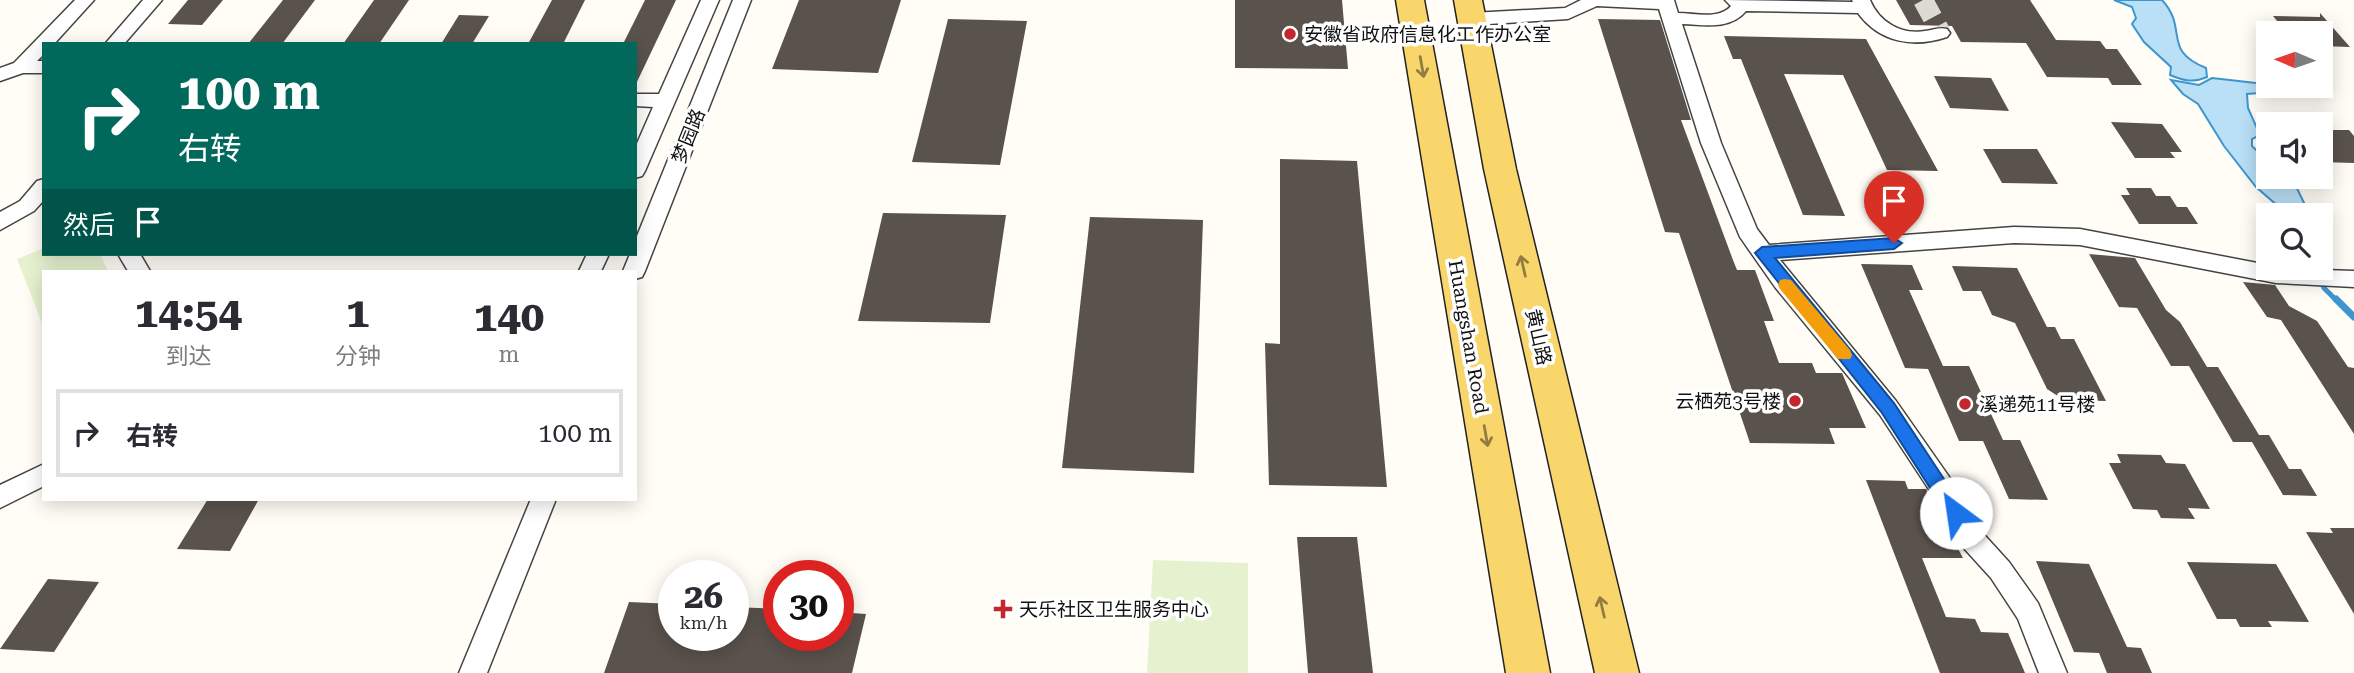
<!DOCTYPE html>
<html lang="zh">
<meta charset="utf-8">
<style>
:root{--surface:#fff;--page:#f2f2f3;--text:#2b2b33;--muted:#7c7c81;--line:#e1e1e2}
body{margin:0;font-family:"Roboto Serif","Noto Sans SC",serif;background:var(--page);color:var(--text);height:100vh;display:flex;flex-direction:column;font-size:26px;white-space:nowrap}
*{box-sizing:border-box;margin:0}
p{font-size:23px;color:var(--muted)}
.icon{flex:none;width:38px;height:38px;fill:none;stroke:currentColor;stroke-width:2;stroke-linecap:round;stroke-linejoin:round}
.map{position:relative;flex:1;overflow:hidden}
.sheet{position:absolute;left:42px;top:270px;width:595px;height:231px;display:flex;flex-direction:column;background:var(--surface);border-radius:0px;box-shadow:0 4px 18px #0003}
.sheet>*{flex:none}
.banner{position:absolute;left:42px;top:42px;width:595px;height:214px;border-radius:0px;box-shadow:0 4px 18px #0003;background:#00695c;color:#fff;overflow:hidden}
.needle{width:46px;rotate:272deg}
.fabs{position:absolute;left:2256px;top:21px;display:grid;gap:14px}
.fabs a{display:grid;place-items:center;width:77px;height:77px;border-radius:0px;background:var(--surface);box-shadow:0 4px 18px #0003;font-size:35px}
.speed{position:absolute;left:658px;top:560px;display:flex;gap:14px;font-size:35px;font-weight:700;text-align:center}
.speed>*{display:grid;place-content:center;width:91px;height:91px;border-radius:50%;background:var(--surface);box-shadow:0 4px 18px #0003;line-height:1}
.speed small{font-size:18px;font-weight:400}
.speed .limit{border:10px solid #d22;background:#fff;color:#111}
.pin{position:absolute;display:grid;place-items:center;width:60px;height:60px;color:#fff;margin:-72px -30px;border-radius:50% 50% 50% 0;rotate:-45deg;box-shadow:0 0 7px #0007}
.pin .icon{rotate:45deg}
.me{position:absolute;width:77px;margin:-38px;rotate:329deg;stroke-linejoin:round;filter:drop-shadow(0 0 5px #0008)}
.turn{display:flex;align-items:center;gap:24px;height:147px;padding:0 21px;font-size:32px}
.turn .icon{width:91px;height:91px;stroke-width:2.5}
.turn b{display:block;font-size:49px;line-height:60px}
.then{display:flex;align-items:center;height:66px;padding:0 21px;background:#0003;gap:14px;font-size:26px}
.eta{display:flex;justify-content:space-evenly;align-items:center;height:119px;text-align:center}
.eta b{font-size:42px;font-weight:700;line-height:49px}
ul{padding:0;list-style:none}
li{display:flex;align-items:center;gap:21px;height:88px;margin:0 14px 10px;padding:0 7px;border:4px solid var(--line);border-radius:0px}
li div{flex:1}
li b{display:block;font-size:26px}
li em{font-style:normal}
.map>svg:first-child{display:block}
.pitch{fill:#e6f2cf}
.water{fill:#b9e0f7;stroke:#3f96cf;stroke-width:2}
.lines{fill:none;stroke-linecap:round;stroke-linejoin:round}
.stream-far1{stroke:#3f96cf;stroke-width:5}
.stream{stroke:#3f96cf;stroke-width:7}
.building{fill:#5a524d}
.street-tunnel{stroke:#dbdad3;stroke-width:20;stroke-dasharray:20 10;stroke-linecap:butt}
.street-casing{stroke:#444;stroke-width:3}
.primary-casing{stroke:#222;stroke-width:3}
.street{fill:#fff;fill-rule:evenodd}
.primary{fill:#f9d66b;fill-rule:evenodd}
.oneway{stroke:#917d42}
.route{fill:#1a73e8;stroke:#114b97;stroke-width:2}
.slow{fill:#f59e0b}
.poi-dot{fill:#c4262e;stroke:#fff;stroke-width:2.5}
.labels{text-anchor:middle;stroke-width:7;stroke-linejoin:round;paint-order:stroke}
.poi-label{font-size:19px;fill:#111;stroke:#fff;text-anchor:start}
.street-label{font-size:19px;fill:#111;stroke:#fff}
</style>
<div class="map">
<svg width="2354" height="673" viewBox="0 0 2354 673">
<rect width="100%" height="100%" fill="#fffdf5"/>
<g class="pitch">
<path d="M44 248V254H100L108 271H44V328L17 259Z"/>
<path d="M1153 560 1248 563V673H1147Z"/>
</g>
<g class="water">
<path d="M2114 0H2162C2189 29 2161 50 2206 68L2207 77C2193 83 2184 81 2170 75L2171 67 2144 42 2132 24 2136 18 2132 7Z"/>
<path d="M2212 78 2256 83 2274 89 2272 92 2247 94 2248 108 2260 135 2252 139V146L2268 161V177L2292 178 2307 209V214L2286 213 2256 187 2224 146 2198 104 2183 94 2171 80 2199 85Z"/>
</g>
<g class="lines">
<path class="stream-far1" d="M2314 268 2324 288 2337 301"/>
<path class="stream" d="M2336 299 2354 317"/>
</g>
<g class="building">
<path d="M188 0H223L202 25 168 24Z"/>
<path d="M283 0H315L282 44H248Z"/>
<path d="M374 0H409L379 44H343Z"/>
<path d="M552 0H585L563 44H528Z"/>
<path d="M645 0H676L635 86V44H623Z"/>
<path d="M799 0H901L878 73 772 69Z"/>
<path d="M1235 0H1342L1348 69 1235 68Z"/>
<path d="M1896 0H2030L2056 40 2100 41 2106 49H2117L2142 85H2112L2108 78 2047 77 2026 43 1961 42 1952 26 1910 25Z"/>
<path d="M2320 13 2350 47 2320 46V33H2287L2273 16 2320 17Z"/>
<path d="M459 15 489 16 472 44H441Z"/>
<path d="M948 19 1027 21 1000 165 912 162Z"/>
<path d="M1598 19 1660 20 1691 120H1681L1733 260 1737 270H1755L1774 321H1764L1779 363H1812L1816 373H1842L1866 428H1829L1835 444 1750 443 1679 233 1665 232Z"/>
<path d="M1724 36 1866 39 1938 171 1887 170 1843 75 1784 74 1845 216 1803 215 1741 59H1733Z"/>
<path d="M1934 76 1991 78 2009 111 1950 108Z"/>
<path d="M2111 122 2162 124 2182 152H2170L2175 158H2135Z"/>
<path d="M2320 130H2349L2354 136V163L2320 162Z"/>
<path d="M1983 149H2037L2058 184 2002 183Z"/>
<path d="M1280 159 1357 161 1387 487 1269 485 1265 343 1280 344Z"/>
<path d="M2126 188H2151L2156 196H2170L2177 207H2187L2198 224H2139L2121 195H2130Z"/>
<path d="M883 213 1006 215 990 323 858 321Z"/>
<path d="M1090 217 1203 220 1194 473 1062 468Z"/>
<path d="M2089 254 2135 258 2166 310 2180 322 2207 367H2218L2259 435H2269L2289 469H2301L2317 496 2283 495 2252 442H2233L2189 366H2171L2137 308 2119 307Z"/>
<path d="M1861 264 1912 265 1923 290H1909L1943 366H1969L2003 440H2020L2048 500 2009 499 1983 441H1959L1928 369 1905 368Z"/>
<path d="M1952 266 2017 268 2047 327H2055L2061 339H2074L2106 401 2064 400 2047 389 2015 323 1992 315 1981 291H1963Z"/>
<path d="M2243 282 2275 285 2289 306 2317 321 2348 367 2354 368V434L2281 320 2267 317Z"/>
<path d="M2117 454 2161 455 2166 463 2185 464 2210 509 2188 508 2195 519 2161 518 2157 510 2133 509 2109 463H2121Z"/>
<path d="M1866 480 1905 481 1908 489H1926L1963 558H1922L1946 617 1975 619 1981 632 2008 633 2025 673H1940Z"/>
<path d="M208 499H259L230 551 177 549Z"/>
<path d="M2330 528H2354V614L2306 532 2333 533Z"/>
<path d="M1297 537H1357L1373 673H1308Z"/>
<path d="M2036 561 2089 564 2127 647 2141 648 2152 673H2107L2099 653 2074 652Z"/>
<path d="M2187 562 2276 564 2309 622 2268 621 2272 627H2240L2236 619H2217Z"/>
<path d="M48 579 99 582 54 652 0 649Z"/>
<path d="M629 602 674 604V635H733V607L779 609V635H838V612L866 614 852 673H604Z"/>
</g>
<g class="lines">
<path class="street-tunnel" d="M1923 0 1941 33"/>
<defs>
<g id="street">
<path d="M75 0H94L54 44H44V54L37 61H44V73H23L0 81V68L14 63Z"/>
<path d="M143 0H162L124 44H105Z"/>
<path d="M701 0H719L645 171 642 176 635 178V148L653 107 635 106V94H659Z"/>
<path d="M733 0H751L645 271 642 277 635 279V271H623L630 254H635V241Z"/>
<path d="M1581 0H1674L1678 13C1695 13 1719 20 1731 6L1725 0 1853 2 1852 0H1870C1879 22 1901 35 1925 31 1934 30 1939 27 1947 29L1950 33 1947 37C1914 48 1880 43 1858 13L1746 11C1730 30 1705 25 1682 24L1721 143 1757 229 1769 245 2014 227 2080 229 2268 265V268L2354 271V287L2276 283 2080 245 2014 243 1780 260 1896 401 1952 481 1979 529 2009 562 2038 603 2067 673H2039L2018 619 1991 578 1961 545 1934 497 1880 415 1775 287 1740 237 1701 143 1659 9 1597 6 1568 19 1472 25 1463 19 1472 13 1565 8Z"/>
<path d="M44 179V200L34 211 0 230V212L20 201 37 181Z"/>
<path d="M118 254H140L150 271H128Z"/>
<path d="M587 254H609L601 271H579Z"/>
<path d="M44 464V486L0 508V485Z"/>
<path d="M531 499H556L487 673H459Z"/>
</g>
<g id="primary">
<path d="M1396 0H1424L1550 673H1506Z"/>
<path d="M1454 0H1482L1516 169 1639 673H1595L1484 169Z"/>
</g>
</defs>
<use href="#street" class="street-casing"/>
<use href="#primary" class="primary-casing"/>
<use href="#street" class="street"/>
<use href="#primary" class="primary"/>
</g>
<defs><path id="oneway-shaft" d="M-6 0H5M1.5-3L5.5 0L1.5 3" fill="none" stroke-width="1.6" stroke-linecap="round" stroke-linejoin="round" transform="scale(1.75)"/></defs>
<g class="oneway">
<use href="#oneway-shaft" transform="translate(1422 67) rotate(80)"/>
<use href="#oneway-shaft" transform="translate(1523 266) rotate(-103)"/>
<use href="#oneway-shaft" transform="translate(1486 436) rotate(80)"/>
<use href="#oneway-shaft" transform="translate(1602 607) rotate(-103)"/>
</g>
<path class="route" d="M1894 238 1902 243 1894 249 1775 258 1894 403 1963 508 1965 513 1963 519 1956 521 1950 519 1882 413 1755 253 1762 247Z"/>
<path class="slow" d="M1785 279 1791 280 1850 350 1852 355 1850 359H1838L1780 289 1778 285 1780 280Z"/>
<g class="poi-dot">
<circle cx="1290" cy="34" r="7"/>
<circle cx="1795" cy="401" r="7"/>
<circle cx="1965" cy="404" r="7"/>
<path d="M999.5 598.5h7v7h7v7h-7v7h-7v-7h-7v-7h7z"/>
</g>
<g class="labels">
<g class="poi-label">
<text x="1304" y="41">安徽省政府信息化工作办公室</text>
<text x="1781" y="408" text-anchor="end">云栖苑3号楼</text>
<text x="1979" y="411">溪递苑11号楼</text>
<text x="1019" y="616">天乐社区卫生服务中心</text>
</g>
<g class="street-label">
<text transform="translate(688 136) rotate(-68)" y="7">梦园路</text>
<text transform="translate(1469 337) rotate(80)" y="7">Huangshan Road</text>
<text transform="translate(1539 337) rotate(77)" y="7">黄山路</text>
</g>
</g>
</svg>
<div class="fabs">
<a><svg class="needle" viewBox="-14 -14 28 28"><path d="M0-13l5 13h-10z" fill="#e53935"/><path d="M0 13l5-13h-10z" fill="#7c7c81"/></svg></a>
<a><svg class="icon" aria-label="sound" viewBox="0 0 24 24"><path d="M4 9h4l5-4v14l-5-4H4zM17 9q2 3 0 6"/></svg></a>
<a><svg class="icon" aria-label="search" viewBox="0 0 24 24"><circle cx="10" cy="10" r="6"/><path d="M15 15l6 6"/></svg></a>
</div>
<div class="speed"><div>26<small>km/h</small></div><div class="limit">30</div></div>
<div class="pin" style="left:1894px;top:243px;background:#d93025"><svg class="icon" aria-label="arrive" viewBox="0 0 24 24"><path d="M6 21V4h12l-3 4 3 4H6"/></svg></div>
<svg class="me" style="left:1956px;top:513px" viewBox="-20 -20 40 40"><circle r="19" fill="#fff"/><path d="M0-13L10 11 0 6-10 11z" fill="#1a73e8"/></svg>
<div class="banner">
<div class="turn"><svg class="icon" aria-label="right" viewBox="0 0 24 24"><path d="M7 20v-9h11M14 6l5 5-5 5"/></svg><div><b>100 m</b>右转</div></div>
<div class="then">然后<svg class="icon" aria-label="arrive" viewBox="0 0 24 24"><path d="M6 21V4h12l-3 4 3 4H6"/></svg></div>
</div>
<section class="sheet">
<div class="eta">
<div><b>14:54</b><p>到达</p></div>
<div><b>1</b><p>分钟</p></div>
<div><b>140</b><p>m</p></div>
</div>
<ul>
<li><svg class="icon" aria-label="right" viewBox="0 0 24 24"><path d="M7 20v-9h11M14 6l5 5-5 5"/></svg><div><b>右转</b></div><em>100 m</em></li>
</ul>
</section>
</div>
